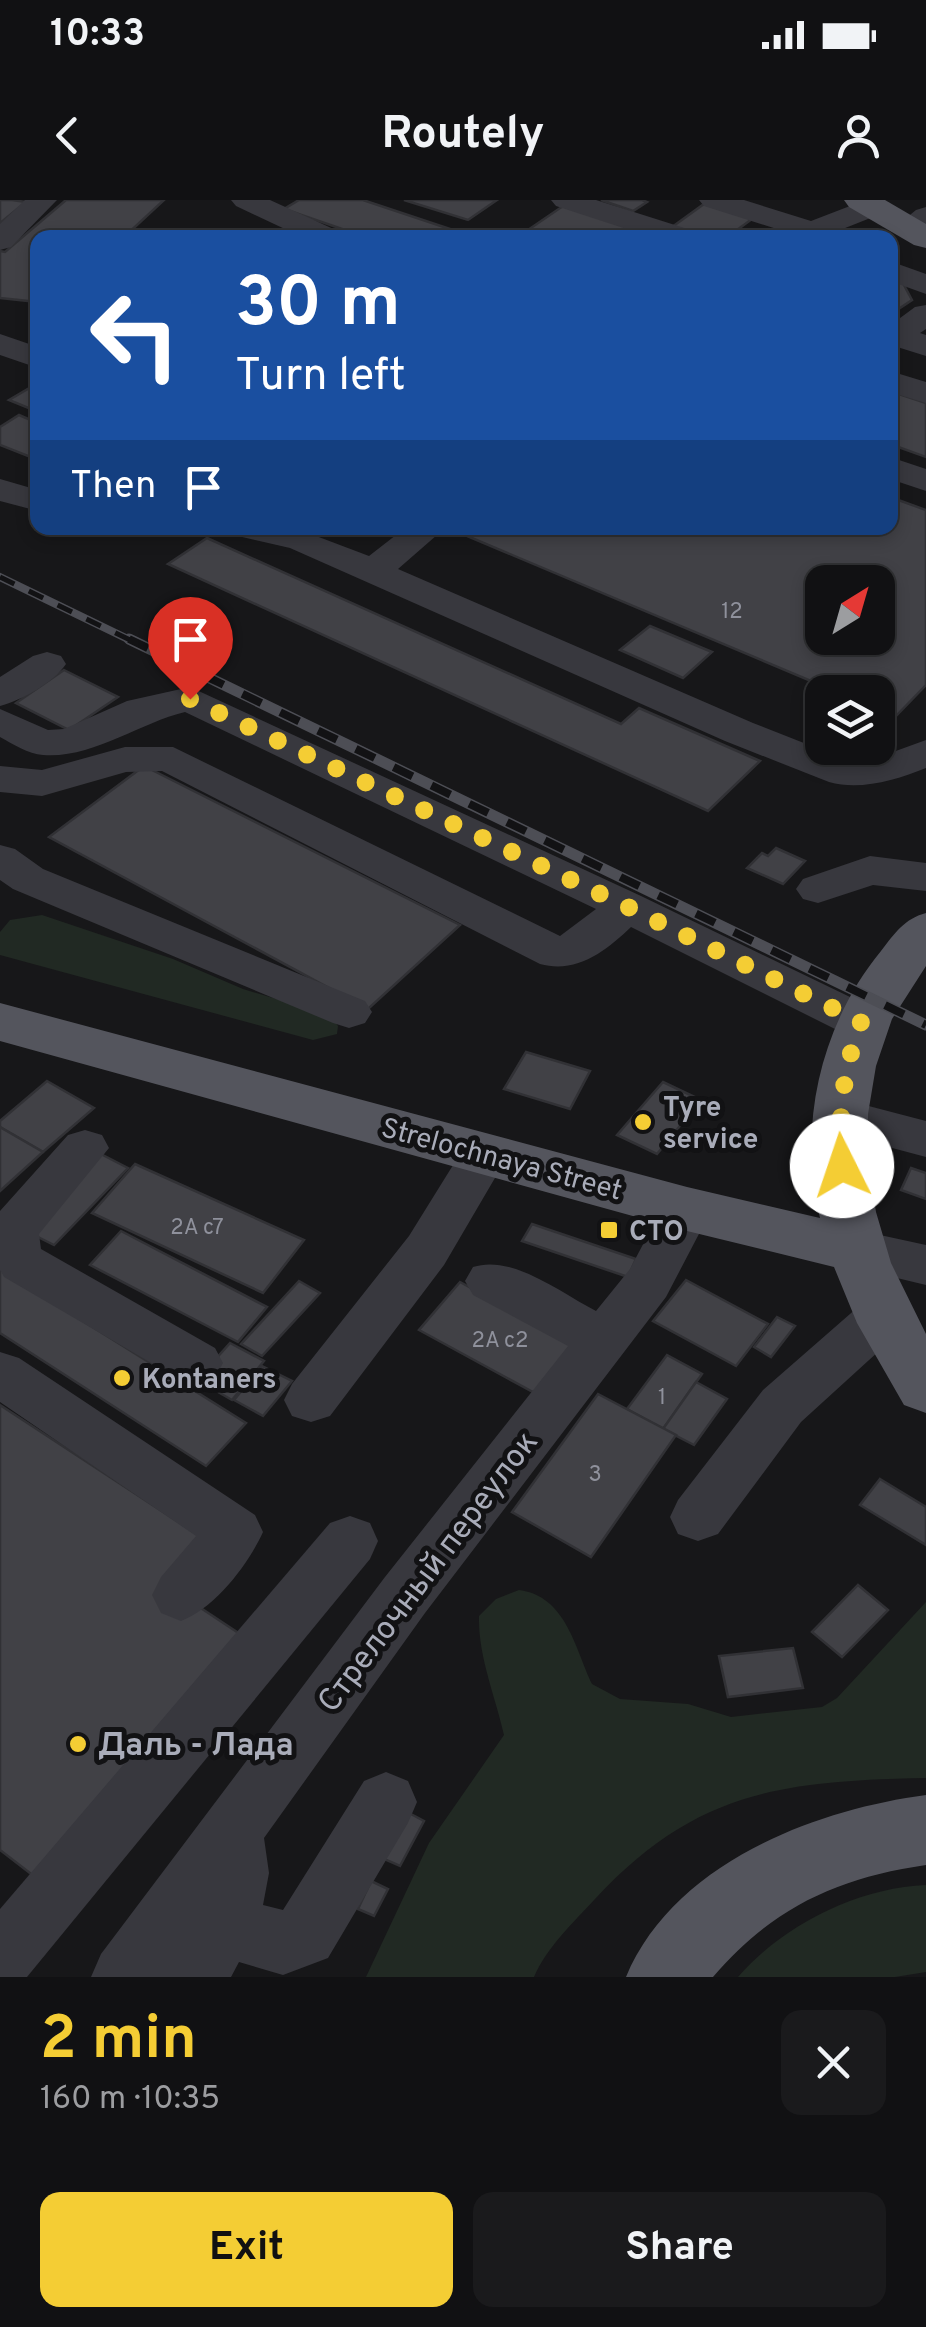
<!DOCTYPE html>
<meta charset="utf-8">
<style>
:root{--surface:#111113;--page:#1a1a1c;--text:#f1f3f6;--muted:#9c9da0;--line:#303133;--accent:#f4cd34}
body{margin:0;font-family:Overpass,sans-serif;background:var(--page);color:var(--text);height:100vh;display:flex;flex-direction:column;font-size:38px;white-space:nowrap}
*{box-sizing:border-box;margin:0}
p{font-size:32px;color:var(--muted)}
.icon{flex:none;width:55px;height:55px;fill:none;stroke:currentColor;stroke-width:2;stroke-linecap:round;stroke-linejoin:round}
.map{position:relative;height:1777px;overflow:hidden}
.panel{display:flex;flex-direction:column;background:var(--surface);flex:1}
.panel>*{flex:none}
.guide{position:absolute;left:30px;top:30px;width:868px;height:305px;border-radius:20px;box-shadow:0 5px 15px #0003,0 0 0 2px var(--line);background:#1a4fa0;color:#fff;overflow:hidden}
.needle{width:65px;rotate:37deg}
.fabs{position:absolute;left:805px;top:365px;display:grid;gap:20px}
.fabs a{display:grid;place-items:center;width:90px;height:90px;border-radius:20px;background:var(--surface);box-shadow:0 5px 15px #0003,0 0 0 2px var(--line);font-size:50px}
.pin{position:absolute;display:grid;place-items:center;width:85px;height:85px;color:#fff;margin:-102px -42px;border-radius:50% 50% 50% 0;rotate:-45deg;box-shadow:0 0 10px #0007}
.pin .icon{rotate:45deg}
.me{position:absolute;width:110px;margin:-55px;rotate:356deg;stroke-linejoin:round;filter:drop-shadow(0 0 8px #0008)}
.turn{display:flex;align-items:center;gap:35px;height:210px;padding:0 40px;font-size:45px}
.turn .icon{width:130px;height:130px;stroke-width:2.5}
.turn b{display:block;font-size:70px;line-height:85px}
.then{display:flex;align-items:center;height:95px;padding:0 40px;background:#0003;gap:20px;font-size:38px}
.round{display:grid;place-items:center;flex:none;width:105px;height:105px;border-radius:20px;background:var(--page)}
.overview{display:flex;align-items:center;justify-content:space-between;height:170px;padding:0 40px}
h1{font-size:60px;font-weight:700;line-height:75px;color:var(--accent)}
.cta{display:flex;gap:20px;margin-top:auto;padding:20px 40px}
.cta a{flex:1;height:115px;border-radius:20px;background:var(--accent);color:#111;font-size:40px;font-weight:700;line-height:115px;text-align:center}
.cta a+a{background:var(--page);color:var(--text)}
.status{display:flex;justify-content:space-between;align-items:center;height:70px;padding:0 50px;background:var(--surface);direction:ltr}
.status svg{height:28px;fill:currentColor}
header{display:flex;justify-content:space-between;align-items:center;height:130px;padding:0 40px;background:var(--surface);font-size:45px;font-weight:700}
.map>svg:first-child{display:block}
.green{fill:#212923}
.building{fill:#414146;stroke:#313135;stroke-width:2.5;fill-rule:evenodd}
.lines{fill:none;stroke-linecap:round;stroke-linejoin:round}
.minor{fill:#38383e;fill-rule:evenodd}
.major{fill:#54555d;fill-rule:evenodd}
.rail-far1-casing{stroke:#4d4e55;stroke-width:8}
.rail-casing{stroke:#4d4e55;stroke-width:11}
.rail-far1{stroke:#121214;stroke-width:5;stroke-dasharray:16;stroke-linecap:butt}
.rail{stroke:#121214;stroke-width:8;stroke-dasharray:21;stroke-linecap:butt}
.route{stroke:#f4cd34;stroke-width:18;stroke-dasharray:0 32.4}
.poi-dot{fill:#f4cd34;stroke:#121214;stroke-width:4}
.labels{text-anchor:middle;stroke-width:10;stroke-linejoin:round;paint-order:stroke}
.number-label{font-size:22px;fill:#8f919c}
.poi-label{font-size:28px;font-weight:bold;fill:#a9acb9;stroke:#121214;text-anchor:start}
.street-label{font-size:28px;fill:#a9acb9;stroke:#121214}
.near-street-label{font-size:32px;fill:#a9acb9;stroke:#121214}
.near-poi-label{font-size:32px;font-weight:bold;fill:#a9acb9;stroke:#121214;text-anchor:start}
</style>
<div class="status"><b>10:33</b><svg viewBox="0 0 49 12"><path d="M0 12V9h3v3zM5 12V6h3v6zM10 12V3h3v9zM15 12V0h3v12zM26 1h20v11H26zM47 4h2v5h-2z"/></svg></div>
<header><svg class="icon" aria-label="back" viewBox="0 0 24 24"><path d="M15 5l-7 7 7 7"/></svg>Routely<svg class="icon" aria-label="person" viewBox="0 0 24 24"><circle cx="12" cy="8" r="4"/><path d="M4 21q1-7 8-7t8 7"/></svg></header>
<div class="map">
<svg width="926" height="1777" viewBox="0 0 926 1777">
<rect width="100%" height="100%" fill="#171719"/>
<g class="green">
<path d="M42 715 173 759 243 789 330 815 338 826 337 834 313 840 0 755V732L10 720Z"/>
<path d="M519 1390C566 1396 575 1448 592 1484L620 1499 688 1504 731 1517 822 1507 837 1498 926 1402V1578C784 1581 696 1590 595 1699 573 1723 547 1747 534 1777H366L429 1643 504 1535C495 1495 478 1456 479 1416L496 1399Z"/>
<path d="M926 1685V1772L895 1777H738C783 1725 857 1688 926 1685Z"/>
</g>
<g class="building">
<path d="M0 0H12L26 2 0 23Z"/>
<path d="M66 0H164L123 38H38V102L0 98V51L5 52Z"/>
<path d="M299 0H363L471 36 368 38 284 9Z"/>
<path d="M404 0H497L468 20Z"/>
<path d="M601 0H642L647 2 633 11Z"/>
<path d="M704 4 752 19 726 38H706L672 27Z"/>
<path d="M563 6 669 38 522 34Z"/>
<path d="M890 59 912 100 891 114H890Z"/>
<path d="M38 183V212L9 200Z"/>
<path d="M890 191 926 203V257L890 244Z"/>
<path d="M19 215 38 223V260L0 245V227Z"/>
<path d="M890 297 926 310V485L895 517 878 510V492H837L460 333 468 328H890ZM822 382H878V438H822Z"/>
<path d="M207 338 621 524 639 508 760 561 708 611 168 364Z"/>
<path d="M650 426 712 452 683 478 620 450Z"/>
<path d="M64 470 118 497 69 530 16 503Z"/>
<path d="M144 566 460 725 368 809 49 637Z"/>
<path d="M776 648 805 661 783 684 747 668 762 653 768 656Z"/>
<path d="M526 852 590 871 570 909 504 889Z"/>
<path d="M47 881 94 908 43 952 0 927V921Z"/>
<path d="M663 882 701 900 657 954 617 935Z"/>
<path d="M0 927 43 952 0 991Z"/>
<path d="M95 951 128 968 54 1045 20 1028Z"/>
<path d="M135 964 304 1040 263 1093 92 1013Z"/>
<path d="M911 968 926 973V999L901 990Z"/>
<path d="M532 1024 636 1059 628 1077 522 1041Z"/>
<path d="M121 1031 267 1107 238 1142 90 1065Z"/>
<path d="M0 1069 246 1223 206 1266 0 1133Z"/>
<path d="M686 1080 768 1124 736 1166 653 1121Z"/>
<path d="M299 1081 320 1093 262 1156 241 1144Z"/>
<path d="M460 1082 581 1148 542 1197 419 1130Z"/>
<path d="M777 1117 795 1126 771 1157 754 1147Z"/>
<path d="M230 1143 264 1161 232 1200 197 1180Z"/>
<path d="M667 1155 702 1174 663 1229 627 1209Z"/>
<path d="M262 1166 292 1181 263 1216 234 1200Z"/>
<path d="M696 1182 727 1199 694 1245 663 1229Z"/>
<path d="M598 1194 676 1235 591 1357 512 1312Z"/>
<path d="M0 1205 203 1338 163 1383 246 1438 39 1680 0 1650Z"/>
<path d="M880 1279 926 1307V1345L860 1305Z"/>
<path d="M858 1385 888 1410 842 1457 812 1432Z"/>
<path d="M793 1448 803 1488 728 1497 719 1456Z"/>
<path d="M409 1613 424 1621 400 1666 384 1659Z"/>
<path d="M371 1681 388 1689 374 1716 358 1709Z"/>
</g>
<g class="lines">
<g class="minor">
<path d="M25 0H57L11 47 0 50V24Z"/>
<path d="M231 0H270L340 32 344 38H304L236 6Z"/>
<path d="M551 0H596L697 32 701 38H654L556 6Z"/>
<path d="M699 0H744L811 21 863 1H883L888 7 883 13 820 38H777L783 31 704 6Z"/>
<path d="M926 7V30L909 37 898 34 894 28 916 10Z"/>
<path d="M898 64 926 74V94L890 81V66Z"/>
<path d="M926 105V129L920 133 926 135V156L894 146 890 140 892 124 915 107Z"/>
<path d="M0 134 38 147V168L0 155Z"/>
<path d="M890 171 926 182V203L890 192Z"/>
<path d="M890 257 926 269V291L890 279Z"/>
<path d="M0 279 38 290V311L0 301Z"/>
<path d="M233 328H295L369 356 405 328H445L398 369 753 523 847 560 882 556 926 540V568C896 580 860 591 829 582L725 541 290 348 238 336Z"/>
<path d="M47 452 61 456 66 464C53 483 22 500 0 506V477L33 456Z"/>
<path d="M190 487 641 696 877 810 884 822 877 834 861 838 845 834 631 727C606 751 577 774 540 764L162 571 126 572 42 596 0 592V566L42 570 125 547H173L560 736 596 709 185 512C139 523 92 559 43 555 28 554 13 544 0 537V509L48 530 64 529 127 501Z"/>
<path d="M0 645 15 649 43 669 365 801 372 812 365 823 349 828 333 823 13 689 0 680Z"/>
<path d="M870 656 926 663V691L873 685 818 703 803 699 796 689 803 679Z"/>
<path d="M838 898 926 921V957L821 929 814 916 821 903Z"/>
<path d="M85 930 102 935 109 948 39 1034 41 1049 215 1148 223 1163 215 1178 196 1185 177 1178 4 1077 0 1070V1011L68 935Z"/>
<path d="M485 936 502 941 509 954 444 1065 330 1216 311 1222 292 1216 284 1200 292 1184 409 1036 468 941Z"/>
<path d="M687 990 705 995 712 1009 666 1097 425 1413 264 1638 269 1673 263 1705 283 1710 364 1581 386 1572 408 1581 417 1602 408 1623 328 1758 283 1775 239 1762 231 1777H91L101 1754 385 1377 568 1146 473 1095 465 1081 473 1067C512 1054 561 1093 596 1111L630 1069 669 995Z"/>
<path d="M857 1030 926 1045V1085L839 1064 832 1050 839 1036Z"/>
<path d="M884 1094 902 1100 910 1115 902 1130 801 1222 718 1334 698 1341 678 1334 670 1317 678 1300 763 1190 866 1100Z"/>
<path d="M0 1152 19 1158 255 1315 263 1332C248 1365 215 1408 181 1421L161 1413 152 1395 161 1377 196 1336 0 1202Z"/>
<path d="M350 1316 370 1323 378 1341 370 1359 27 1777H0V1709L330 1323Z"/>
</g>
<g class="major">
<path d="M844 0H885L926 24V48L914 45 849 7Z"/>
<path d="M926 713V766L892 819 876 866 868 914V963L876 1012 891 1063 926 1134V1213L904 1205 857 1123 834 1067 687 1031 0 841V803L687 987 820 1018C797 926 821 824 881 751 895 733 904 719 926 713Z"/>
<path d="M926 1595V1665C837 1678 772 1708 713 1777H626C673 1664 813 1610 926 1595Z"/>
</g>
<defs>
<path id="rail-far1" d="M0 377 134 442"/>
<path id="rail" d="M129 439 926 825"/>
</defs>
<use href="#rail-far1" class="rail-far1-casing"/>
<use href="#rail" class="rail-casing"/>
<use href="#rail-far1" class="rail-far1"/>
<use href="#rail" class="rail"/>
</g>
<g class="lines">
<path class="route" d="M190 499 626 706 861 822C843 870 838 914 842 966"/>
</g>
<g class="poi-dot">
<circle cx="643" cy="922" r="10"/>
<rect x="599" y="1020" width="20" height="20" rx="5"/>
<circle cx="122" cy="1178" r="10"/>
<circle cx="78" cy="1544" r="10"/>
</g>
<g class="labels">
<g class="number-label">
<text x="732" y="418">12</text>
<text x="197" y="1034">2А с7</text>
<text x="500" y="1147">2А с2</text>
<text x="662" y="1204">1</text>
<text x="595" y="1281">3</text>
</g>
<g class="poi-label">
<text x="663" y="916">Tyre<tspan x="663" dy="32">service</tspan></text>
<text x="629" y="1040">СТО</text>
<text x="142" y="1188">Kontaners</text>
</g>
<g class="street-label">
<text transform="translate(502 958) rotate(15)" y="10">Strelochnaya Street</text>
</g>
<g class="near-street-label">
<text transform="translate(427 1371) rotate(-53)" y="11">Стрелочный переулок</text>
</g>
<g class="near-poi-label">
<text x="98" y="1555">Даль - Лада</text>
</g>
</g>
</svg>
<div class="fabs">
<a><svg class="needle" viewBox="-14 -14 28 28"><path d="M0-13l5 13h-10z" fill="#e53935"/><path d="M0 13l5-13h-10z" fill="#9c9da0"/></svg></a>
<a><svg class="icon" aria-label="layers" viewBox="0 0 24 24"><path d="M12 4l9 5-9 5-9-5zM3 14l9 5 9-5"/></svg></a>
</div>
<div class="pin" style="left:190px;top:499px;background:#d93025"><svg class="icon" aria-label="arrive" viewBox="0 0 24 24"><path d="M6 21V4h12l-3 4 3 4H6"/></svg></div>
<svg class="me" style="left:842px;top:966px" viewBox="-20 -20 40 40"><circle r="19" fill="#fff"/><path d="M0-13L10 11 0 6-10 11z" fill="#f4cd34"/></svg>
<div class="guide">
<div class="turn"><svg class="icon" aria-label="left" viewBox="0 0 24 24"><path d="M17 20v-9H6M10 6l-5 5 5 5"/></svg><div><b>30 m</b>Turn left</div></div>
<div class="then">Then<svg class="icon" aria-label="arrive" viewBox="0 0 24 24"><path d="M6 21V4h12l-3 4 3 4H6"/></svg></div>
</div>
</div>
<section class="panel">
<div class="overview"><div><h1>2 min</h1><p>160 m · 10:35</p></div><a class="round"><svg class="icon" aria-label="close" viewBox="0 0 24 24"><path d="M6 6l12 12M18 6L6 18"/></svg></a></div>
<div class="cta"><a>Exit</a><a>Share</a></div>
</section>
